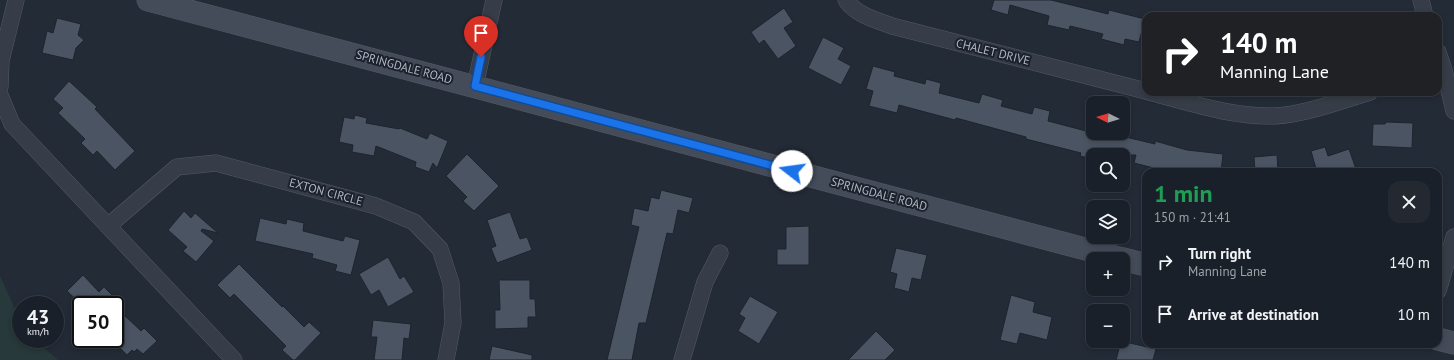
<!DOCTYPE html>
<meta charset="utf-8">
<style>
:root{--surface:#1a2029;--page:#232831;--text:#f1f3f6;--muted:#9fa3a8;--line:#383e46}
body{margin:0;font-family:"PT Sans",sans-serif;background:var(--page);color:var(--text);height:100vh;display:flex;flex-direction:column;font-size:15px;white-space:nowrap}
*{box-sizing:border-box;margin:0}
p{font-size:13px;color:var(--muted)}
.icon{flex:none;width:22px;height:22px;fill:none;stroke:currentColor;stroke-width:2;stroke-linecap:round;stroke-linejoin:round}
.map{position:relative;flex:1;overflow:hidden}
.drawer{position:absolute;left:1142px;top:168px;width:300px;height:180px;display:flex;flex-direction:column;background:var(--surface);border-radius:12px;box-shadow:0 2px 6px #0003,0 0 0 1px var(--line)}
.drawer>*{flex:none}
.hud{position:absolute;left:1142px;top:12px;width:300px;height:84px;border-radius:12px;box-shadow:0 2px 6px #0003,0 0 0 1px var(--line);background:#202124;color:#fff;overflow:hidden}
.needle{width:26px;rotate:275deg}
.controls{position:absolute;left:1086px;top:96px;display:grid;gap:8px}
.controls a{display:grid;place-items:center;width:44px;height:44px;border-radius:8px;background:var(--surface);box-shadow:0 2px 6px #0003,0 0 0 1px var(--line);font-size:20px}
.speed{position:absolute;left:12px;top:296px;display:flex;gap:8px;font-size:20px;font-weight:700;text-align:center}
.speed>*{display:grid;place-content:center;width:52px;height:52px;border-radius:50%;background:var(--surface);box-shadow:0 2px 6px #0003,0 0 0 1px var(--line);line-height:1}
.speed small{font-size:10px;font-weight:400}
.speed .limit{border:2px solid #111;border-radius:6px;background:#fff;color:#111}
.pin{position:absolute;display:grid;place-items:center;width:34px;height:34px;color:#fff;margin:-41px -17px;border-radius:50% 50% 50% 0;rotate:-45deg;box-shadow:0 0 4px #0007}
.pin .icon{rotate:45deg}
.me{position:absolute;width:44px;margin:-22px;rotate:285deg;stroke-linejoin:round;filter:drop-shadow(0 0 3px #0008)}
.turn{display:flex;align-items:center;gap:14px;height:84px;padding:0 12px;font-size:18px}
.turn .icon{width:52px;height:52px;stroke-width:2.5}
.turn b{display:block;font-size:28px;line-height:34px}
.round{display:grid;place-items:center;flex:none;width:42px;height:42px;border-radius:12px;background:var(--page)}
.summary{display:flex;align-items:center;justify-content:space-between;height:68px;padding:0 12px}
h1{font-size:24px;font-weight:800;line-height:30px;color:#1e9e55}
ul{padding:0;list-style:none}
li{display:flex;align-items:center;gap:12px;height:52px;padding:0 12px}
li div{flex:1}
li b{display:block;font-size:15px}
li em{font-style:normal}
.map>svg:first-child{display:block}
.green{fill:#27393a}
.building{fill:#4b5463;stroke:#1d242e}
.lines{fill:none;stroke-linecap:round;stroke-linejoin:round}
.minor-casing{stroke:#545a65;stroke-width:17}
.secondary-casing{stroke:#545a65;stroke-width:23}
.minor{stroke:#363d48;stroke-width:16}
.secondary{stroke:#444c5a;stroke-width:22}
.route-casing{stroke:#114b97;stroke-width:10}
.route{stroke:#1a73e8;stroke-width:7}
.labels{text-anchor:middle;stroke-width:4;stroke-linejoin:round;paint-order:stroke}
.street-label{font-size:12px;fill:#b1b7c4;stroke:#1b222c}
</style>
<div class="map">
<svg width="1454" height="360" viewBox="0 0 1454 360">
<rect width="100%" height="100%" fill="#232b37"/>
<path class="green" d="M0 276 21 322V339H33L58 360H0Z"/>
<g class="building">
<path d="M994 0H1051L1108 14 1109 10 1145 19 1139 42 1125 39 1124 45 1101 39 1103 34 1070 26 1069 30 1047 25 1049 16 1010 5 1008 15 991 10Z"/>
<path d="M784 8 793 22 784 28 796 46 778 59 764 40 759 44 751 32Z"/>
<path d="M57 18 81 24 78 35 84 40 76 48 73 60 42 53 47 31 53 33Z"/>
<path d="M823 37 844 48 838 59 851 66 841 85 808 68Z"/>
<path d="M873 66 895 72 894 76 925 84 926 79 941 83 939 93 979 103 982 94 1003 100 1001 106 1032 114 1034 107 1050 111 1048 121 1086 131 1089 121 1093 122V133H1109L1155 144V141L1187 150 1223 154 1221 172H1170L1134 163 1136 155H1093V159L1080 156 1081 153 1026 139V137L956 118 955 120 899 105 897 113 869 106 873 91 866 89Z"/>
<path d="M69 81 97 107 95 109 135 151 115 170 97 151 93 155 81 143 85 139 58 113 63 108 53 99Z"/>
<path d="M355 115 367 118 366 123 399 129 400 128 427 139 430 133 448 141 437 168 433 163 429 172 415 167 416 162 376 146 374 156 352 152 353 145 339 142 344 117 354 119Z"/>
<path d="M1386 122 1413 123 1412 148 1372 146 1373 124H1385Z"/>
<path d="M1325 147 1328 156 1349 149 1357 172H1317L1311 151Z"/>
<path d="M467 154 499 186 474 211 463 201 467 197 446 176Z"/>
<path d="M1277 155 1278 172H1255L1254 157Z"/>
<path d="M661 190 693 198 689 213 678 210 673 234 667 233 646 323H639L632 360H607L639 227 631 225 634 208 648 211 651 197 659 199Z"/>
<path d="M184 211 191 218 195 213 218 233 202 229 201 231 214 241 196 262 183 251 187 247 168 230Z"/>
<path d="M510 212 520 239 527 237 532 250 497 263 491 248 496 246 487 220Z"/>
<path d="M260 218 286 224 287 219 304 223 303 231 343 241 345 236 360 240 351 275 335 271 337 265 312 258 313 254 255 241Z"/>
<path d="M809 226V265H777V249H786V227Z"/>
<path d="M896 248 927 255 921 280 912 278 909 292 894 288 897 274 890 272Z"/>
<path d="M388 257 400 279 404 276 414 292 388 307 379 290 371 295 359 274Z"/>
<path d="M239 264 282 307 283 306 304 327 309 322 321 333 295 360H293L282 350 286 346 234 294 230 298 217 285Z"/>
<path d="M83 275 99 292 104 287 115 298 111 303 112 305H82L67 291Z"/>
<path d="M499 280H530V299H535L536 317H528V328L495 329V310H500Z"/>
<path d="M1011 295 1035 302 1033 312 1052 317 1047 340 1020 333 1017 344 1000 340Z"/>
<path d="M750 296 778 312 759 344 738 331 745 318 739 314Z"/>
<path d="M123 314 141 331 144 328 157 341 143 354 137 349 134 352 132 350 127 355 115 343V322Z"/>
<path d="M373 320 411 324 409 339 404 338 402 360H374L377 337H371Z"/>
<path d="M876 331 895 350 885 360H848Z"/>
<path d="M1121 341 1156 349 1153 360H1116Z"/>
<path d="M492 346 532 355V360H489Z"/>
</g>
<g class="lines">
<defs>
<g id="minor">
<path d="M846 0C856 15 876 20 892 26L1146 91"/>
<path d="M1421 0 1425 16"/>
<path d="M1438 52 1444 70 1454 111"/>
<path d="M475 86 494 0"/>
<path d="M0 87 1 61 16 0"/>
<path d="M1149 92C1190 103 1232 117 1275 116 1307 114 1340 101 1370 92"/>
<path d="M0 95 12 124 234 360"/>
<path d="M108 226 177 167 216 163 376 206 414 222 440 249 451 283 453 323 446 360"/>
<path d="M1438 291 1454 237"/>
<path d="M682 360 705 282 720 253"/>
</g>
<g id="secondary">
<path d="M148 0 1123 259"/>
<path d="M1123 259 1146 265"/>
<path d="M1438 339 1454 343"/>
</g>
</defs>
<use href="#minor" class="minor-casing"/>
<use href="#secondary" class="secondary-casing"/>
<use href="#minor" class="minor"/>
<use href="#secondary" class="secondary"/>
</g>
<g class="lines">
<defs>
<path id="route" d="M481 57 475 86 792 171"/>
</defs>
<use href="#route" class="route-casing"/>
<use href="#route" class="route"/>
</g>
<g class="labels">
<g class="street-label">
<text transform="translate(993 52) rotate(14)" y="4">CHALET DRIVE</text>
<text transform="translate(404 67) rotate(15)" y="4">SPRINGDALE ROAD</text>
<text transform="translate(326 192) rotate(15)" y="4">EXTON CIRCLE</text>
<text transform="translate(879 194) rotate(15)" y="4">SPRINGDALE ROAD</text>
</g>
</g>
</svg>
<div class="controls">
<a><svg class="needle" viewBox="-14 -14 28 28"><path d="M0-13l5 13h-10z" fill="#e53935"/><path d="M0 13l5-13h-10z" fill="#9fa3a8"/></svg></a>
<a><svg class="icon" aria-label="search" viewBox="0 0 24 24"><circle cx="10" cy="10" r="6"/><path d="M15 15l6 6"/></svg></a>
<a><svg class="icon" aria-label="layers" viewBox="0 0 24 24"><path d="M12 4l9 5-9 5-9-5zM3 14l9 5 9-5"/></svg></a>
<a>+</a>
<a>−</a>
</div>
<div class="speed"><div>43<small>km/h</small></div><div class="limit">50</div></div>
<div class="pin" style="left:481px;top:57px;background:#d93025"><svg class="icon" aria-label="arrive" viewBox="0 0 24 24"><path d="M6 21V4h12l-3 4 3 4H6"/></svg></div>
<svg class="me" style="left:792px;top:171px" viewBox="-20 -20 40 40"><circle r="19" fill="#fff"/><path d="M0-13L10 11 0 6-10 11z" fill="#1a73e8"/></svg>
<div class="hud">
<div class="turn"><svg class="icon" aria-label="right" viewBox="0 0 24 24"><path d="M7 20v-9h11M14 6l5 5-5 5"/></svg><div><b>140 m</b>Manning Lane</div></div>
</div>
<section class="drawer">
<div class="summary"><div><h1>1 min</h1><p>150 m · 21:41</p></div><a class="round"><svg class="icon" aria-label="close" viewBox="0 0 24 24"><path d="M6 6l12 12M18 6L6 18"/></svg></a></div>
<ul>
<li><svg class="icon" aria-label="right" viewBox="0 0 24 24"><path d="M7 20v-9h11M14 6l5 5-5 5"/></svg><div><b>Turn right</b><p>Manning Lane</p></div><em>140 m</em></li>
<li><svg class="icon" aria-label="arrive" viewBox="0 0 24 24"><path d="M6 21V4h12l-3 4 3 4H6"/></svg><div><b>Arrive at destination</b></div><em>10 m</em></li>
</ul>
</section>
</div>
